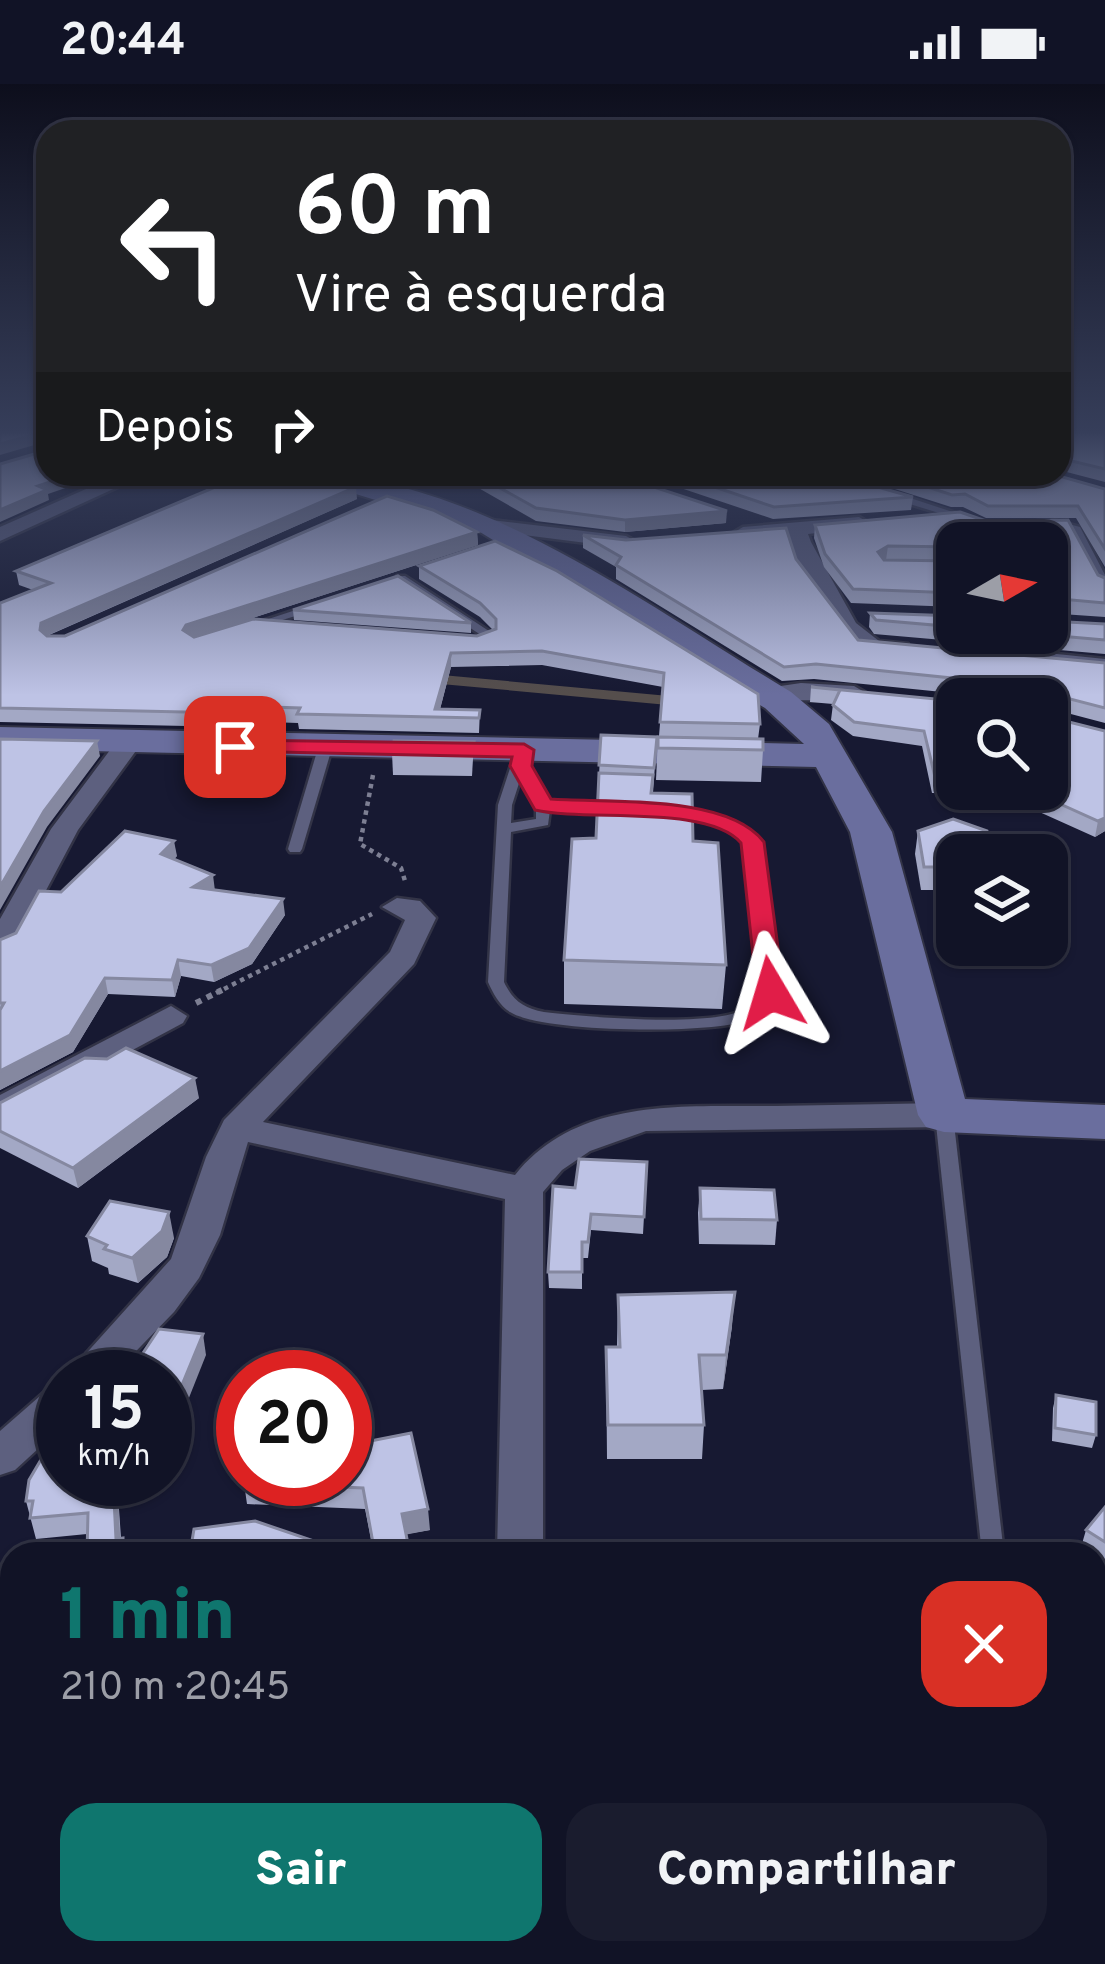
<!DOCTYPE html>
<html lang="pt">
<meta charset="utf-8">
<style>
:root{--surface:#111326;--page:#1a1c2e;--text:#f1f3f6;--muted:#9c9ea7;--line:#303243;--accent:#0f766e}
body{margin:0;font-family:Overpass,sans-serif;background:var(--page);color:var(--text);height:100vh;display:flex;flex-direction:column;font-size:45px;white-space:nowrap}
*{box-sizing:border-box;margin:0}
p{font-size:39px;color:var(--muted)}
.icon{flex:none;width:66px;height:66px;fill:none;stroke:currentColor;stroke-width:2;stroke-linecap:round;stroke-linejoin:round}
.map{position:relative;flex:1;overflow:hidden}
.drawer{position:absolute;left:0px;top:1458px;width:1107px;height:423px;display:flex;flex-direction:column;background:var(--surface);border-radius:36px 36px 0 0;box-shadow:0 3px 9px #0004,0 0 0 3px var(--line)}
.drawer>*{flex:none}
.top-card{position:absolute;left:36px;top:36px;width:1035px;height:366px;border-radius:36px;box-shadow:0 3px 9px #0004,0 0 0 3px var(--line);background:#202124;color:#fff;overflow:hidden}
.needle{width:78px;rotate:81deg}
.tools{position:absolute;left:936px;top:438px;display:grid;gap:24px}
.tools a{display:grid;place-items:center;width:132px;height:132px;border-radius:24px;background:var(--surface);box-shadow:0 3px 9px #0004,0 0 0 3px var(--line);font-size:60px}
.speed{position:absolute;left:36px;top:1266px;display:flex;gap:24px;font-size:60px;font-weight:700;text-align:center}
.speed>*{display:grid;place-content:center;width:156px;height:156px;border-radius:50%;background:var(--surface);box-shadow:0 3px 9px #0004,0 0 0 3px var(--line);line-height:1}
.speed small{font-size:30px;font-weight:400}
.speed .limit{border:18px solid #d22;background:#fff;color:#111}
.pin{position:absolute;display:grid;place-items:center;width:102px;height:102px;color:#fff;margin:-51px;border-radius:24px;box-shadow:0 6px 18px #0006}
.me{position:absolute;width:132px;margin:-66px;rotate:353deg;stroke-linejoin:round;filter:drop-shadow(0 0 9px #0008)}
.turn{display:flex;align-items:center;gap:42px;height:252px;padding:0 60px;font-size:54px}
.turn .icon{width:156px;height:156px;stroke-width:2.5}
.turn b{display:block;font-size:84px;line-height:102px}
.then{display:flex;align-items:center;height:114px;padding:0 60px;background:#0003;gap:24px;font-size:45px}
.round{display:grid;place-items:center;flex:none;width:126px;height:126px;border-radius:36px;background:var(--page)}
.head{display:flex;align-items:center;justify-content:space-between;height:204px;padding:0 60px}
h1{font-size:72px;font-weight:800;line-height:90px;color:var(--accent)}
.button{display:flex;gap:24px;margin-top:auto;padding:24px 60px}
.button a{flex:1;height:138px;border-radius:36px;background:var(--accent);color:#fff;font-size:48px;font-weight:800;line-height:138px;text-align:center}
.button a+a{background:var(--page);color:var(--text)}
.status{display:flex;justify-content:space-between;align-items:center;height:84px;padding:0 60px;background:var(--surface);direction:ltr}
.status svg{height:33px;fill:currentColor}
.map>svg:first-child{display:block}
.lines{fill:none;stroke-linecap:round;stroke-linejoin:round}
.stream{stroke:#554e4c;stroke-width:9}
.lane-casing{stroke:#323346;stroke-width:5}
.street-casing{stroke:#323346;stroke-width:5}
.secondary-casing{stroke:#323346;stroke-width:4}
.path-far1{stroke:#7d7f93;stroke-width:4.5;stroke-dasharray:4.5 4.5;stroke-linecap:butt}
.path{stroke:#7d7f93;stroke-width:6;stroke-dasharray:6 6;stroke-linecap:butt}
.lane{fill:#5d607f;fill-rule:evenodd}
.street{fill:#5d607f;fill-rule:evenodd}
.secondary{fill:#6a6e9e;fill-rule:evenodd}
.wall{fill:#a3a8c5}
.shaded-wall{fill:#8588a0}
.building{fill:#bec3e5;stroke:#8588a0;stroke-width:3}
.route{fill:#e11d48;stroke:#92132f;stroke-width:3}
</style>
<div class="status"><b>20:44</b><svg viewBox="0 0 49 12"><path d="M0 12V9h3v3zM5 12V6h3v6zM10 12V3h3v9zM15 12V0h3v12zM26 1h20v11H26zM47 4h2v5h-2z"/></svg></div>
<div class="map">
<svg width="1105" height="1880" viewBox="0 0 1105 1880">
<rect width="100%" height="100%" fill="#171932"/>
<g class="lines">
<path class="stream" d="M436 595 674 617"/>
<defs>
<g id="lane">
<path d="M383 390H400L355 403 350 400Z"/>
<path d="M887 409H895L974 435 965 437 887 413Z"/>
<path d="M1053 436 1080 443 1105 491V505L1099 502 1072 447 1049 441 1048 439Z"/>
<path d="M397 492H405L495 551 483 560H475V554L481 551 397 496Z"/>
<path d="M314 520 318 521V525L253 545 247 542Z"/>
<path d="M325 660 332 664 302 765 300 768H290L288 765 318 664Z"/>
<path d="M523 662 530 666 526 678 548 717 614 722 621 726 614 730 550 726 548 741 511 748 504 898C513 917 524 924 544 928 586 933 704 943 741 927 750 924 756 917 762 910L745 759C721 736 696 737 665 732V726L670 725C705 727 735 731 759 758L779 909C772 919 764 929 752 935 717 951 542 949 510 928 499 921 493 909 488 898L498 721 516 666ZM521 693 536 721V735L511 739 512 721Z"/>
<path d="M944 1025 953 1031 1004 1470H982L935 1031Z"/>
<rect x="1095" y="1737" width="10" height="26"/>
<path d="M943 1869H973L968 1880H938Z"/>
</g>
<g id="street">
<path d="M120 390H146L0 457V443Z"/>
<path d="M859 433 869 439 866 443 808 450 811 458 856 539 879 557 908 560V570C840 585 805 505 787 451L743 455 733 449 743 443Z"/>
<path d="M491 436 626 452 637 458 626 464 484 446 481 442Z"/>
<path d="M981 562 1105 575V589L973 574V564Z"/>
<path d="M801 599 854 602 866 609C855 618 768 619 758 610L761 605Z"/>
<path d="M128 652 141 660 78 746 16 863 0 872V835L51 745 119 654Z"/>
<path d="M397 814 420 817 436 834 414 880 263 1038 515 1091C578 1012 685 1023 776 1022 832 1021 888 1020 944 1019L956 1023 962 1031 956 1039 944 1043 646 1047 590 1067 562 1086 543 1108V1470H497L505 1115 248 1058 220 1151 199 1194 174 1228 111 1293H65L171 1175 206 1073 224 1036 390 868 405 836 382 823Z"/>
<path d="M171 922 187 932 183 939 0 1037V1011Z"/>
<path d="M63 1300V1342L15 1386 0 1391V1347L48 1305Z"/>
<path d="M12 1730V1783L0 1788V1735Z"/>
<path d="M326 1869H384L379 1880H321Z"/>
</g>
<path id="secondary" d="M306 390C474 390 650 524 791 608L829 640 892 748 965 1015 1105 1021V1055L944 1048 926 1043 918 1031 850 748 816 683 0 665V643L804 660 765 624 480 448 310 396Z"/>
</defs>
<use href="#lane" class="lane-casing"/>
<use href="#street" class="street-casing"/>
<use href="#secondary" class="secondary-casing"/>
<g class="path-far1">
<path d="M373 691 360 760 401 784 405 797"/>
<path d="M216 909 372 830"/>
</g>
<path class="path" d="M196 919 222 906"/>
<use href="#lane" class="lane"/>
<use href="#street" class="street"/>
<use href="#secondary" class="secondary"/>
</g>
<g class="wall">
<path d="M1059 348H1105V398L1059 386Z"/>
<path d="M391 390H427L404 400 392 397Z"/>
<path d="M454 390H620V392L726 439 625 448 536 437Z"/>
<path d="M639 390H832L913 413 911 426 773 435Z"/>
<path d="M848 390H1052L1105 405V483L1076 434H986L963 423H951Z"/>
<path d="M357 415 47 552H65L477 448 478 461 194 553 477 552 493 546 480 533 419 495V482L495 457 760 640 758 655 659 652 663 603 542 581 451 583 440 625 480 626 479 649 299 645 298 639 237 637 233 643 0 638V519L33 506 19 501 16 487Z"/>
<path d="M960 428 986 437 1068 436 1098 491 1105 494V533L1047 529V459H957V476H885L957 477V523L851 519 824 483 814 454 815 441Z"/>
<path d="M583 451 796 475 858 556 1105 579V639L1048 624 1049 633 1105 747 1095 753 1035 726 1036 719 1019 718 1002 710 932 709 922 662 853 652 831 636 833 620 810 618 811 603 957 617V705H1047V615L962 610 814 595 782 597 616 495V483L583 464Z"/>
<path d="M293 526 471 539V549L294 536Z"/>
<path d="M870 529 957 532V549H1047L1049 537 1105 540V570L874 550 869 543Z"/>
<path d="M601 651 657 653 653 709 693 757 726 881 722 925 564 920V876L596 754Z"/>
<path d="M658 653 763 666 761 698 656 696Z"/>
<path d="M474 658 472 692 393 691 392 669Z"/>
<path d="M918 747 957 771V806H921L915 770Z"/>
<path d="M177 772 174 775 215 806 285 831 252 880 214 898 181 892 175 913 108 910 73 968 0 1006V856L16 849 61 808Z"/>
<path d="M199 1014 78 1104 0 1064V1019Z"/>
<path d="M647 1078 643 1150 591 1146 588 1174H582V1205L549 1204 548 1188 575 1104Z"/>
<path d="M700 1104 777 1136 775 1161 699 1160 698 1129Z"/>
<path d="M87 1152 174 1154 167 1173 138 1199 109 1190 108 1184 92 1177Z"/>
<path d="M618 1211 732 1242 723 1305 702 1306 704 1341 702 1375H607L606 1263H617Z"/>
<path d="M1056 1311 1096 1351 1092 1364 1052 1357 1053 1324Z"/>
<path d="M345 1362 430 1446 406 1450 410 1470H374L365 1425 247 1420 244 1399Z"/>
<path d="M63 1395H157L148 1416 118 1411 121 1454 87 1450 36 1455 26 1417Z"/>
<path d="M1105 1423V1503L1095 1496V1470H1079L1086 1446Z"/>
<path d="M12 1869H283L273 1880H269L264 1875Z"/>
</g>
<g class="shaded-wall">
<path d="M44 348H48V357L0 371V360Z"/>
<path d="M74 390H106L48 410 49 416 0 438V426L38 402Z"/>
<path d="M403 390H427L404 400Z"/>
<path d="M356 403 357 415 44 553 40 546 41 539Z"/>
<path d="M727 427 726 439 625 448V436Z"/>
<path d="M477 448 478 461 188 555 183 546 186 541Z"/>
<path d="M888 462 886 476 877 482 878 468Z"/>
<path d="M451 569V583L438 633 435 625Z"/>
<path d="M235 622 237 637 233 643 231 629Z"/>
<path d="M97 657 100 672 47 743 0 826V803L44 727Z"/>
<path d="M1105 734V747L1095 753 1098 737Z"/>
<path d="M174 757 177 772 163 786 161 770Z"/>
<path d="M213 791 215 807 193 803Z"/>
<path d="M283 815 285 831 252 880 214 898 211 881Z"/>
<path d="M178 876 181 892 175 913 172 896Z"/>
<path d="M105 894 108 910 73 968 0 1006V987Z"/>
<path d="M195 994 199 1014 78 1104 73 1084Z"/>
<path d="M169 1128 174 1154 167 1173 138 1199 132 1174Z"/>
<path d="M735 1208 732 1242 723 1305 726 1271Z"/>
<path d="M203 1250 206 1271 165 1374V1342Z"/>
<path d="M113 1395 118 1411 121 1470 116 1455Z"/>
<path d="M143 1395H157L148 1416Z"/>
<path d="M428 1425 430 1446 404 1451 402 1430Z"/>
<path d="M12 1598V1621L0 1625V1602Z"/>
<path d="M12 1682V1713L0 1718V1694Z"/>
<path d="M247 1869H263L264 1875 260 1880H237Z"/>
<path d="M269 1869H283L273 1880H271Z"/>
<path d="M809 1869H832L831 1876 827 1880H797Z"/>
</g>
<g class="building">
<path d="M0 348H44L0 360Z"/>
<path d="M1059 348H1105V385L1059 374Z"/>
<path d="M48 359V390H74L38 402 47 406 0 426V380L48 366Z"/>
<path d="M246 390H315L356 403 41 539 40 546 47 552H65L387 412 433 426 477 448 186 541 183 546 194 553 253 535 477 552 496 545V535L480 519 419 482 495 457 557 487 758 610 760 640 660 638 664 589 542 567 451 569 435 625 480 626 479 634 297 630 300 624 235 622 231 629 0 624V519L51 499 16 487Z"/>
<path d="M475 390H620V392L727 427 625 436 536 424Z"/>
<path d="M676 390H832L913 413 774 423Z"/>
<path d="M888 390H1052L1105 405V465L1078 422H988L965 410 952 411Z"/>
<path d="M960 428 986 437 1068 436 1098 491 1105 494V519L1050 514 1047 525V459H957V463L888 462 878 468 884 476 957 477V509L853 505 825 470 815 441Z"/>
<path d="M786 444 796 475 858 556 1105 579V624L1047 609 1049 633 1105 647V734L1098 737 1038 710 1054 704H1047V615H960L964 605 974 601 971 596 816 580 784 583 616 481 621 473 583 451 626 456Z"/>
<path d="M398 492 471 539 293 526Z"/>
<path d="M870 529 957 532V543L876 536Z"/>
<path d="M1047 534 1049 537 1105 540V556L1025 549H1047Z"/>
<path d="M811 603 957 617V694L935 693 924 647 854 638 833 621 840 606Z"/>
<path d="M601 651 657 653 654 684 599 681Z"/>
<path d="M658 653 763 655V666L658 664Z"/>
<path d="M0 655 97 657 44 727 0 803Z"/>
<path d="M394 657 474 658 472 670 392 669Z"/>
<path d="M599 689 653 691 651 709 692 710 693 757 718 759 726 881 564 876 572 755 596 754Z"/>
<path d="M953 735 987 747 995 771H957V783H924L918 747Z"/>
<path d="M125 747 174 757 161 770 213 791 193 803 283 815 249 864 211 881 178 876 172 896 105 894 70 951 0 987V926L4 919H0V856L16 849 39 807 61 808Z"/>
<path d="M126 964 195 994 73 1084 0 1047V1019L85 974 107 975Z"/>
<path d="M579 1075 647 1078 644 1133 591 1130 588 1158H582V1188H548L553 1102 575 1104Z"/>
<path d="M700 1104 774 1106 777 1136 701 1135Z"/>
<path d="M110 1117 169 1128 162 1147 132 1174 104 1165 107 1161 87 1152Z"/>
<path d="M735 1208 726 1271H699L704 1341H608L606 1263H620L618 1211Z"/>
<path d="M159 1245 203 1250 165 1342V1293H127Z"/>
<path d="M1056 1311 1096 1318V1351L1055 1344Z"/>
<path d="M59 1345 63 1346V1395H113L116 1455 123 1454V1470H87L88 1429 30 1434 33 1417H26L29 1396Z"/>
<path d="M411 1349 428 1425 402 1430 410 1470H375L363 1404 244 1399 246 1395H345V1362Z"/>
<path d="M1105 1423V1458L1086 1446Z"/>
<path d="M255 1437 352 1470H176L177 1465 191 1463 194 1445Z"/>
<path d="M12 1519V1598L0 1602V1522Z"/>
<path d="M0 1638 5 1654 12 1652 11 1689 0 1694Z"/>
<path d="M12 1850V1869H247L237 1880H0V1856Z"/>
<path d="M660 1869H809L797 1880H648Z"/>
</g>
<linearGradient id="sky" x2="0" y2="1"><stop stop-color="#0d0e1c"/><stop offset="0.57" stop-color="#363e5a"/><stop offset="1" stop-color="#363e5a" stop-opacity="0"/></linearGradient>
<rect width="1105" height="611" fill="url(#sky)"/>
<path class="route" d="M235 656 524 660 534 666 532 682 551 715C609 719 728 710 764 758L784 909 771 917 757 909 741 759C708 720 586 738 535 726L510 682 512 673 228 667V658Z"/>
</svg>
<div class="tools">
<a><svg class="needle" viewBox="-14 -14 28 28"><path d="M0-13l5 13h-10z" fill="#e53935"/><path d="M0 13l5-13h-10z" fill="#9c9ea7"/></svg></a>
<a><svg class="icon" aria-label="search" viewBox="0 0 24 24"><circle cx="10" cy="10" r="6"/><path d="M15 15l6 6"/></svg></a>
<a><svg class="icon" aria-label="layers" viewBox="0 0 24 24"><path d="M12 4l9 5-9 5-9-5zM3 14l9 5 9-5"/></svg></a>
</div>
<div class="speed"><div>15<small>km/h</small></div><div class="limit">20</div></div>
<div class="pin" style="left:235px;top:663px;background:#d93025"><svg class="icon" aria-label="arrive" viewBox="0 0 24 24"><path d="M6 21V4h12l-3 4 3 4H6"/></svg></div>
<svg class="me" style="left:771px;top:909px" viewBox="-20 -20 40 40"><path d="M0-17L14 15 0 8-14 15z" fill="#e11d48" stroke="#fff" stroke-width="4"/></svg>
<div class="top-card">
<div class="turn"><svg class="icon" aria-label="left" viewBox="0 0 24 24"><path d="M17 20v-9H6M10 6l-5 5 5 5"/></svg><div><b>60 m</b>Vire à esquerda</div></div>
<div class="then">Depois<svg class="icon" aria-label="right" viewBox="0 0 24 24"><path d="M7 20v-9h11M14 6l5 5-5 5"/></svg></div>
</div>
<section class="drawer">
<div class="head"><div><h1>1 min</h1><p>210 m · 20:45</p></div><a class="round" style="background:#d93025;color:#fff"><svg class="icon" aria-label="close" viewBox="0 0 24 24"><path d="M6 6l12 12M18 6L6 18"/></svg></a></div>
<div class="button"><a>Sair</a><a>Compartilhar</a></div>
</section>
</div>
